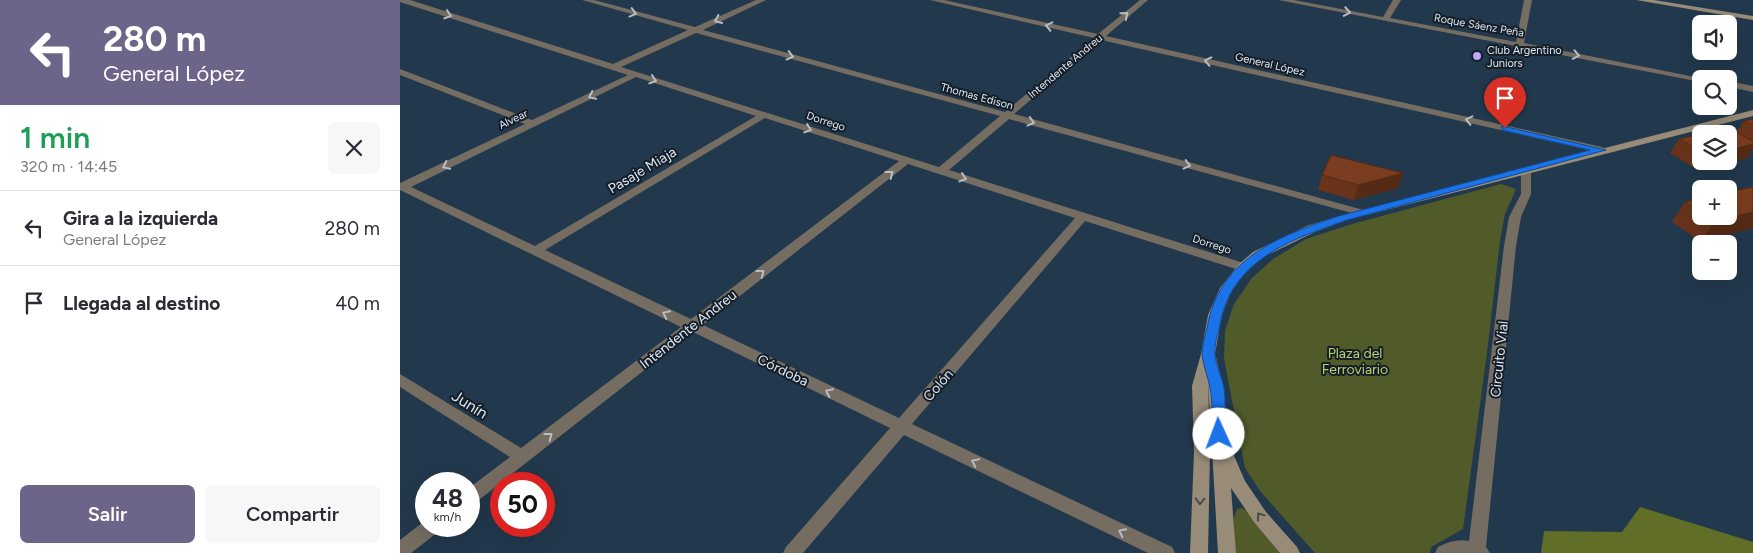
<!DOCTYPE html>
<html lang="es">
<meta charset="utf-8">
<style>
:root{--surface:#fff;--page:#f7f7f7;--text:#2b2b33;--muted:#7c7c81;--line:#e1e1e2;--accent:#6d648a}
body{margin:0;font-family:Figtree,sans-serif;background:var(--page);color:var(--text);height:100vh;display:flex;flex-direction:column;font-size:19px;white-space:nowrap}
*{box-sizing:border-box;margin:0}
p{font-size:16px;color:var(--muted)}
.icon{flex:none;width:28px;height:28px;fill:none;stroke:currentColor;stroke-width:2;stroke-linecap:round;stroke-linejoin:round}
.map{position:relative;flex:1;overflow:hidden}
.panel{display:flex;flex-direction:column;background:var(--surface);width:400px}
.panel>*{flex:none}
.hud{background:#6d648a;color:#fff;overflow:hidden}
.controls{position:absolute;left:1292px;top:15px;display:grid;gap:10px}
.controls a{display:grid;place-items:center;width:45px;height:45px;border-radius:8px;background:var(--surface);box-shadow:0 5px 20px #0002;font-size:25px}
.speed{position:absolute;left:15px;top:472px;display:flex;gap:10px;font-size:25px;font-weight:700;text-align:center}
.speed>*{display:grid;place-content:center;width:65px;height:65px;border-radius:50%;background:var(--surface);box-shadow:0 5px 20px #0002;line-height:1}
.speed small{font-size:12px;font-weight:400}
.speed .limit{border:8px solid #d22;background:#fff;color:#111}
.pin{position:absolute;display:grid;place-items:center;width:42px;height:42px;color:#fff;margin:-51px -21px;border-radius:50% 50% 50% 0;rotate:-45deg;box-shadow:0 0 5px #0007}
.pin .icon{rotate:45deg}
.me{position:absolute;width:55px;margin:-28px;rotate:358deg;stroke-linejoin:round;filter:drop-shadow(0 0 4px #0008)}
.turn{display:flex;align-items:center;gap:18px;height:105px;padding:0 20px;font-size:22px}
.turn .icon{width:65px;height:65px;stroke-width:2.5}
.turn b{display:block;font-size:35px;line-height:42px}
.round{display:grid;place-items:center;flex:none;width:52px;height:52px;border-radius:8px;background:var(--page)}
.overview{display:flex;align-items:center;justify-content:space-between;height:85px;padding:0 20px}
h1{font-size:30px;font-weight:600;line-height:38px;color:#1e9e55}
.primary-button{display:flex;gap:10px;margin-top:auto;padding:10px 20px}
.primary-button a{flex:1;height:58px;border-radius:8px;background:var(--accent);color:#fff;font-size:20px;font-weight:600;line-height:58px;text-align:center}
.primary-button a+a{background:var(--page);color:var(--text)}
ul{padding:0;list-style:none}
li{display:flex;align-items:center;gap:15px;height:75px;padding:0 20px;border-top:1px solid var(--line)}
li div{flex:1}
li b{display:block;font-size:19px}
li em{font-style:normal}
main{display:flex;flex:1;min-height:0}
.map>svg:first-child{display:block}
.green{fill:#515b2a}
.forest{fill:#606e27}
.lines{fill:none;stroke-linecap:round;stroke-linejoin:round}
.street{fill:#756d62;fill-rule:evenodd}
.secondary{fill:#988c79;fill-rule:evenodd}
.wall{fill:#6a341b;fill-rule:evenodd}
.shaded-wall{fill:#562b16}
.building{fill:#7b3d1f;stroke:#562b16}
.oneway{stroke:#b7bdc2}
.oneway2{stroke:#494a48}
.route{fill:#1a73e8;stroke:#114b97}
.poi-dot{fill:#bda9f5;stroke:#151e27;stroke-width:2}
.labels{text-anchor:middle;stroke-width:4;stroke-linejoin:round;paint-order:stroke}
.far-street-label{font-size:11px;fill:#dbe8f5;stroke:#151e27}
.far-poi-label{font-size:11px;fill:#dbe8f5;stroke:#151e27;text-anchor:start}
.street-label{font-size:14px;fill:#dbe8f5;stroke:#151e27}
.park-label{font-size:14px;fill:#bcd16f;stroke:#151e27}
.near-street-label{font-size:16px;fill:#dbe8f5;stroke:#151e27}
</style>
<main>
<section class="panel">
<div class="hud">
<div class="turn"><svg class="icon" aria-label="left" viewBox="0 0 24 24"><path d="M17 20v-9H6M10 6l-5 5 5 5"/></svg><div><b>280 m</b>General López</div></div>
</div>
<div class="overview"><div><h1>1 min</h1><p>320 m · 14:45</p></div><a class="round"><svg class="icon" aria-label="close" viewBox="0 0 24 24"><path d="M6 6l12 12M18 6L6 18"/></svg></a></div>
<ul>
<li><svg class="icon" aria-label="left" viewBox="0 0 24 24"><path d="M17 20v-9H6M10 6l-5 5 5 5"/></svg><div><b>Gira a la izquierda</b><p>General López</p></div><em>280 m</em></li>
<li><svg class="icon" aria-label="arrive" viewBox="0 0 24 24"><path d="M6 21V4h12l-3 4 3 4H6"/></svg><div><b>Llegada al destino</b></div><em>40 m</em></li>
</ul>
<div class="primary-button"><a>Salir</a><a>Compartir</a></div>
</section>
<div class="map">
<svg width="1353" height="553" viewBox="0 0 1353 553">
<rect width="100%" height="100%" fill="#22384c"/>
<g class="green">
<path d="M1101 184 1116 189 1105 214 1100 241 1087 353 1063 529 1031 547 1030 553H915L860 491 845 468 824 359 825 331 834 304 852 278 873 259 906 239 952 224Z"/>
<path d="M842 508 849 513 883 553H834V517L837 509Z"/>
</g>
<path class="forest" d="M1240 507 1353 542V553H1141L1144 531 1222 532Z"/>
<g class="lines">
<g class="street">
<path d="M0 0H10L213 64 288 30 182 0H194L295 27 356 0H366L303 30 605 112 694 38 530 0H544L698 34 740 0H748L706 36 1202 147 1207 150 1202 153 701 40 614 114 967 211 969 213 963 216 959 215 609 119 549 170 847 264 849 267 847 270H839L685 221 512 424 772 547 775 553H748L504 435 403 553H383L386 547 490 428 293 332 75 503 69 505V488L110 457 0 387V374L121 448 281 327 0 190V183L125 124 0 75V69L132 120 228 75 0 2ZM296 33 600 116 539 167 221 67ZM236 77 356 116 135 246 11 187ZM365 118 499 161 291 319 145 250ZM508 164 675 218 499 418 303 325Z"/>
<path d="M878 0H894L983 17 993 0H1001L990 18 1116 42 1124 0H1132L1124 43 1305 79H1301V82Z"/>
<path d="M1329 81 1353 86V92L1329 87Z"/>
<path d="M1126 167 1131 170V194L1121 217 1116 246 1086 547 1090 553H1035L1038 547C1048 542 1058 539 1069 541L1104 246 1109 217 1121 194V170Z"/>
<path d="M26 520V526H40L38 532 11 553H0V540Z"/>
</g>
<g class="secondary">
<path d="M1236 0H1254L1353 16V20Z"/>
<path d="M1353 110V116L947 220 915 232 861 258 847 270 832 289 822 315 815 354 824 389 828 442 845 481 866 512 897 547 900 553H880L854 522 831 488 836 553H818L808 381 810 452 808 553H790L794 452 792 386 801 354 808 315 820 288 839 264 853 252 907 226 939 216Z"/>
</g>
</g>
<g class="wall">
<path d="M1353 119V149L1347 158 1298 170 1270 153 1279 139 1327 128 1336 133 1344 121ZM1301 134H1329V161H1301Z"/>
<path d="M1003 173 998 188 954 200 918 190 922 175Z"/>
<path d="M1353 187V228L1300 241 1272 222 1285 202 1301 199V216H1329V192Z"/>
</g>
<g class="shaded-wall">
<path d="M1353 144V149L1347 158 1298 170 1303 161H1329V150Z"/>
<path d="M1003 173 998 188 954 200 958 185Z"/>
<path d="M1353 212V228L1300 241 1315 221Z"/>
</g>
<g class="building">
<path d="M1353 119V125L1344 121Z"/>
<path d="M1327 128 1353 141V144L1329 150V134H1301V151L1279 139Z"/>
<path d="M931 155 1003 173 958 185 922 175Z"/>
<path d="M1353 187V212L1315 221 1307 216H1329V192Z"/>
<path d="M1301 199V213L1285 202Z"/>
</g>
<defs><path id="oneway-chevron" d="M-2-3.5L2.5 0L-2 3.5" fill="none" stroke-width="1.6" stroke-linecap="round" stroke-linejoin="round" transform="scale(1.25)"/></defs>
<g class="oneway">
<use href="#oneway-chevron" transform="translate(947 12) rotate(10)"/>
<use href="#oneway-chevron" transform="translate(233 13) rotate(15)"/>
<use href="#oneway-chevron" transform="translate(48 15) rotate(18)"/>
<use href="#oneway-chevron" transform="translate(725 15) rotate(-40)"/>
<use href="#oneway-chevron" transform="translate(318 20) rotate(155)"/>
<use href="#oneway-chevron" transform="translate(649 26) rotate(-167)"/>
<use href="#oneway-chevron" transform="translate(1176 55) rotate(11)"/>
<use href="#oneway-chevron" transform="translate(390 56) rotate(15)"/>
<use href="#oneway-chevron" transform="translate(808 61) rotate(-167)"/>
<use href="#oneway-chevron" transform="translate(253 80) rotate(18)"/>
<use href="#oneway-chevron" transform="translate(192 96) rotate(154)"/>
<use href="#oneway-chevron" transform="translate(1069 120) rotate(-167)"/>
<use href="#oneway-chevron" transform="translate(631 122) rotate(15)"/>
<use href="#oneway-chevron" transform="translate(408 129) rotate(18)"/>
<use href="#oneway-chevron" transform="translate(787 165) rotate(15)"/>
<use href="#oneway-chevron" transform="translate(46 166) rotate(154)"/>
<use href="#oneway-chevron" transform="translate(490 174) rotate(-38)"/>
<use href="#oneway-chevron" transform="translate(563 178) rotate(18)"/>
<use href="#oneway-chevron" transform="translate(361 273) rotate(-38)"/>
<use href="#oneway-chevron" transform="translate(266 314) rotate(-154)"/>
<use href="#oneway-chevron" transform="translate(429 392) rotate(-154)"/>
<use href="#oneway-chevron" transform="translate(149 436) rotate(-38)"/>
<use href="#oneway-chevron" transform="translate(575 462) rotate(-154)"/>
<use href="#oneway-chevron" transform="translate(722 532) rotate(-154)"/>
</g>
<g class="oneway2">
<use href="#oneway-chevron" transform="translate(800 501) rotate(92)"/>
<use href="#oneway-chevron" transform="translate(860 516) rotate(-127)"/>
</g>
<path class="route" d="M1102 126 1206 150 947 220C889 240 829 261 819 329 817 337 814 347 815 355 816 366 822 377 824 388 826 403 825 419 826 434L824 438H814L812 434C812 419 813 402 810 388 808 377 803 365 802 354 802 346 805 336 807 328 819 258 879 236 939 216L1190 150 1102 130Z"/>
<circle class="poi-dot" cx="1077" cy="56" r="5"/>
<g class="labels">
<g class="far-street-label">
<text transform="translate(1079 25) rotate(10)" y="4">Roque Sáenz Peña</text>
<text transform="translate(870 64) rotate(13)" y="4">General López</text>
<text transform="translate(665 66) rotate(-40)" y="4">Intendente Andreu</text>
<text transform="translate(577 96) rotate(15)" y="4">Thomas Edison</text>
<text transform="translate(113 119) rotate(-26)" y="4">Alvear</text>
<text transform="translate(426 121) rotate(18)" y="4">Dorrego</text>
<text transform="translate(812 244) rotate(18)" y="4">Dorrego</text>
</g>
<g class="far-poi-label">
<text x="1087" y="54">Club Argentino<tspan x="1087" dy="13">Juniors</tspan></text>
</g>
<g class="street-label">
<text transform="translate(242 170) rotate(-31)" y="5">Pasaje Miaja</text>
<text transform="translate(288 329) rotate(-38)" y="5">Intendente Andreu</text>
<text transform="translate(1099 359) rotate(-84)" y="5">Circuito Vial</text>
<text transform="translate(383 370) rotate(26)" y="5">Córdoba</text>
<text transform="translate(538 385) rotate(-49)" y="5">Colón</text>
</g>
<g class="park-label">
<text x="955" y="358">Plaza del<tspan x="955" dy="16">Ferroviario</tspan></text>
</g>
<g class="near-street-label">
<text transform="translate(70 404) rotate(32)" y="6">Junín</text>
</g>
</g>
</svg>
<div class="controls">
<a><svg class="icon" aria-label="sound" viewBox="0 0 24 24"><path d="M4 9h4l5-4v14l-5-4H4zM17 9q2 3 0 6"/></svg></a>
<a><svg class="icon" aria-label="search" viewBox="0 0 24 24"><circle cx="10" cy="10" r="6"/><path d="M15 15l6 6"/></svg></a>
<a><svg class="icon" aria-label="layers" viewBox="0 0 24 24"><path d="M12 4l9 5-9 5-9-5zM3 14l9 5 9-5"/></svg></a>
<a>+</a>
<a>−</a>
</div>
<div class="speed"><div>48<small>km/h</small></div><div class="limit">50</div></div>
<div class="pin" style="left:1105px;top:128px;background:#d93025"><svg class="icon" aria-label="arrive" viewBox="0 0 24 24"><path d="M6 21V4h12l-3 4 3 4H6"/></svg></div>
<svg class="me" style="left:819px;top:434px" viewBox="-20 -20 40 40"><circle r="19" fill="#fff"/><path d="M0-13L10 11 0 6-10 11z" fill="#1a73e8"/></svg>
</div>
</main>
